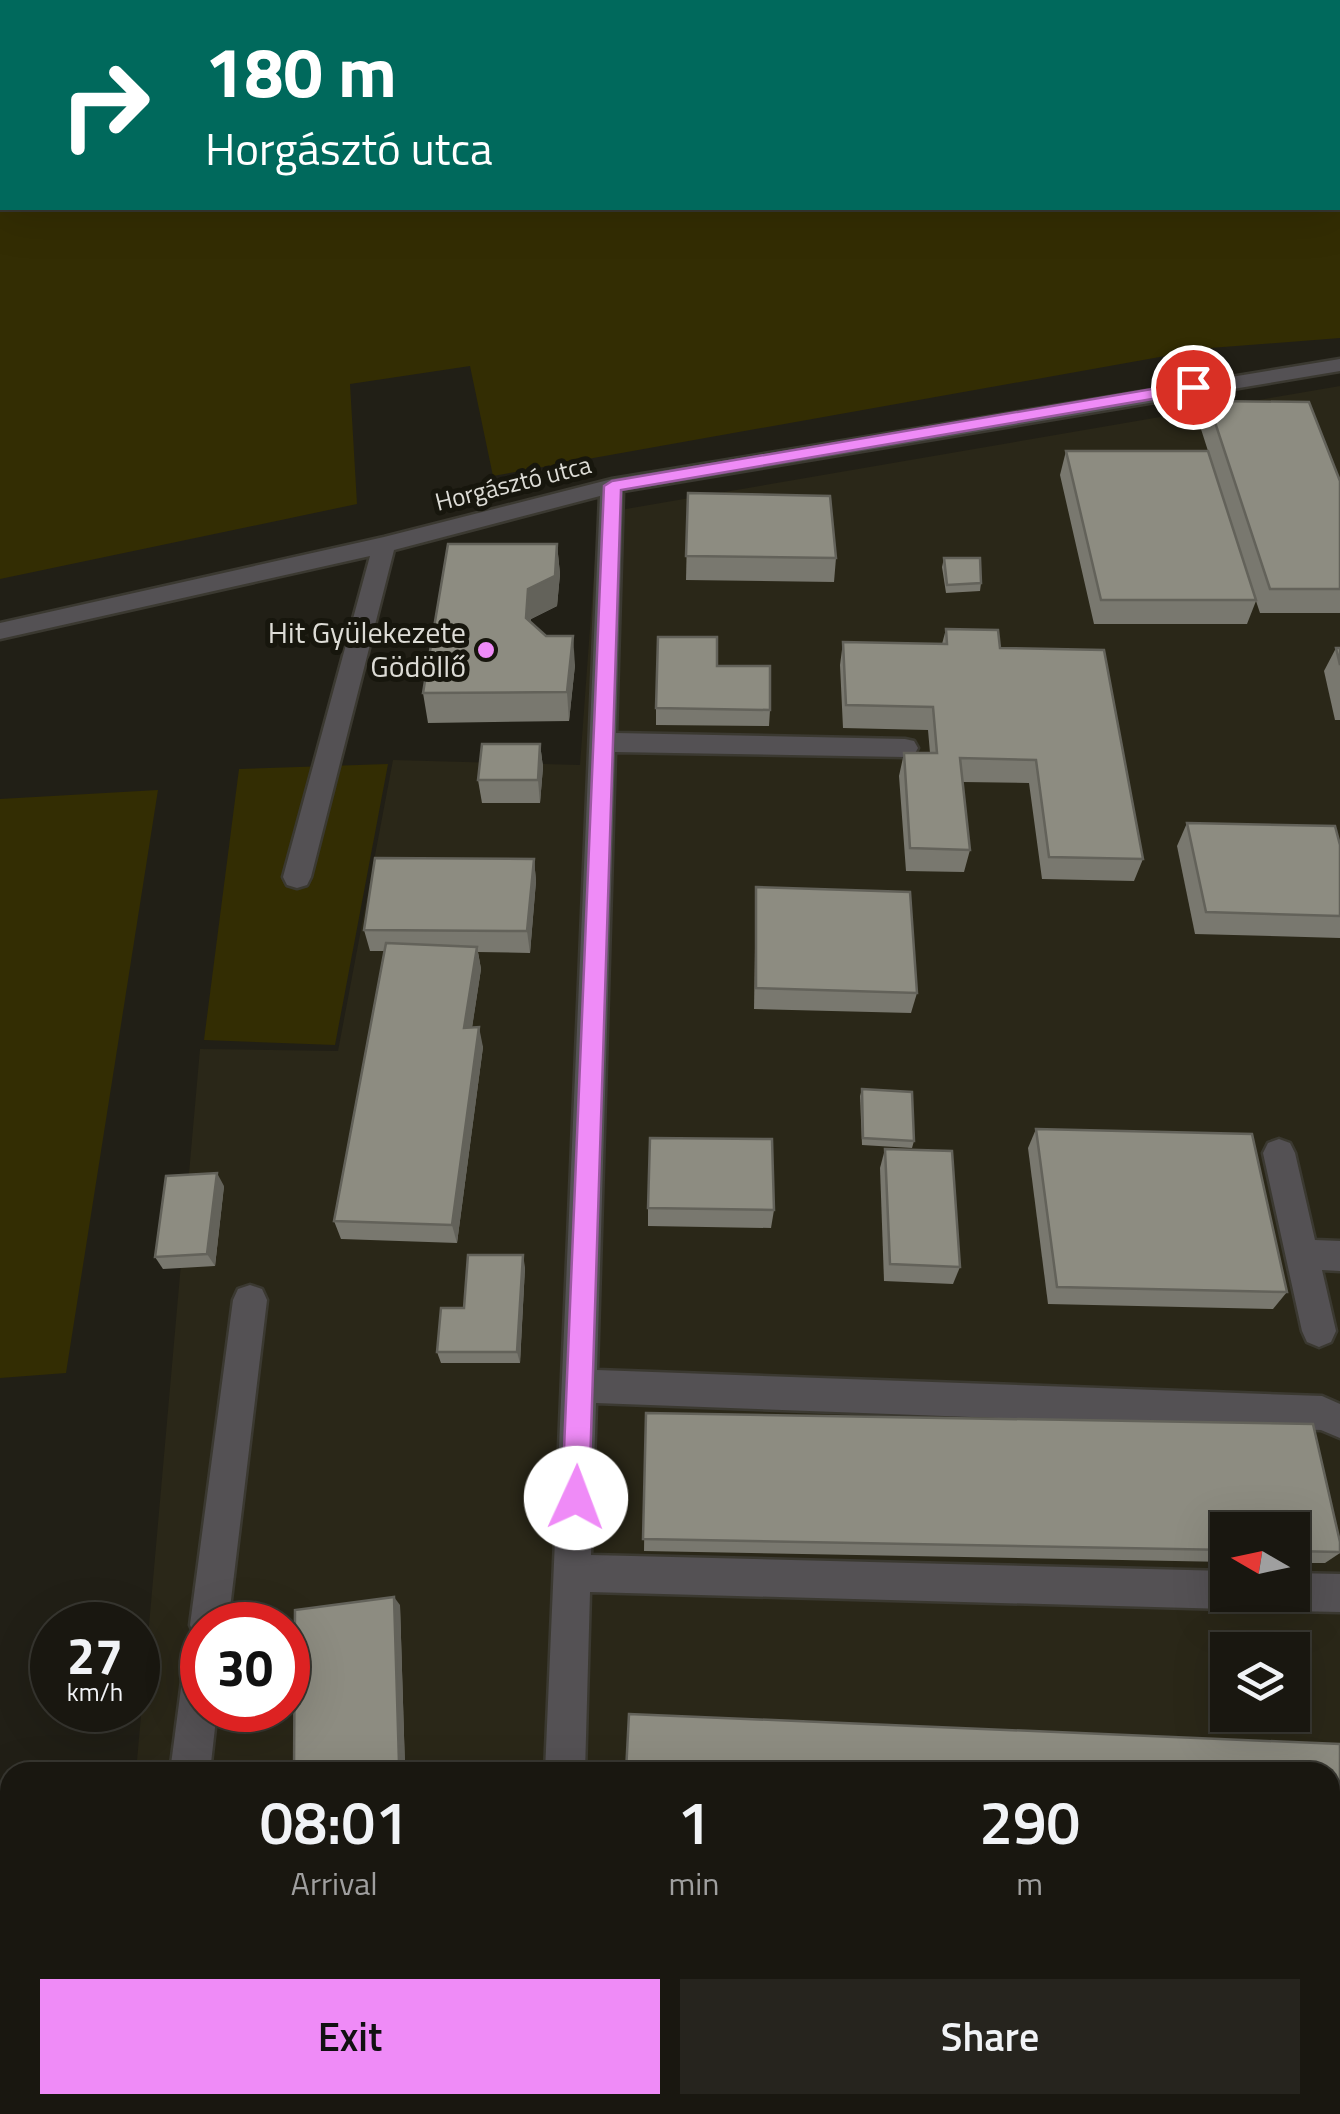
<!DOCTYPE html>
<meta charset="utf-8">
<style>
:root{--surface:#191710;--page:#26241e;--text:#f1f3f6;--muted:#9f9f9f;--line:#373630;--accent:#ef8bf7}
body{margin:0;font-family:"Titillium Web",sans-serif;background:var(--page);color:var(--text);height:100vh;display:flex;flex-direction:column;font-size:38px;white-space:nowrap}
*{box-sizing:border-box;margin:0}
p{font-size:32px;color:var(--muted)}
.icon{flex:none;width:55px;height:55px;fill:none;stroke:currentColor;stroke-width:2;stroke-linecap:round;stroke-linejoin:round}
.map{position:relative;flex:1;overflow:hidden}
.side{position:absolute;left:0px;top:1762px;width:1340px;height:352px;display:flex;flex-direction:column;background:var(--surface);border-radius:30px 30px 0 0;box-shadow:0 10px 40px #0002,0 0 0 2px var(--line)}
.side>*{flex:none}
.hud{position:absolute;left:0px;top:0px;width:1340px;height:210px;box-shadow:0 10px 40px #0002,0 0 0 2px var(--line);background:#00695c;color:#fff;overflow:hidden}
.needle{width:65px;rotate:279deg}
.fabs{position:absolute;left:1210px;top:1512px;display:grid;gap:20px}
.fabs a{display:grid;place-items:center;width:100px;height:100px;border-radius:0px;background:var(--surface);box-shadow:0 10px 40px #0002,0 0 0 2px var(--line);font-size:50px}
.speed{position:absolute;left:30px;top:1602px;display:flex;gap:20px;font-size:50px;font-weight:700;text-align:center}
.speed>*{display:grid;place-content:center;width:130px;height:130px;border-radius:50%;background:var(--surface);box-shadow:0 10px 40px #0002,0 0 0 2px var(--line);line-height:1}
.speed small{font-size:25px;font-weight:400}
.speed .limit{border:15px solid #d22;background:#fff;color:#111}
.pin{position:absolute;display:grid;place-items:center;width:85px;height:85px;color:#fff;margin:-42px;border:5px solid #fff;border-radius:50%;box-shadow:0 2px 10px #0007}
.me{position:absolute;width:110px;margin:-55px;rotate:2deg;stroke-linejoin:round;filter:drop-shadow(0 0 8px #0008)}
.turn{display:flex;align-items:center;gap:35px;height:210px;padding:0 40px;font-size:45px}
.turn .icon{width:130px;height:130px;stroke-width:2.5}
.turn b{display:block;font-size:70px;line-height:85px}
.eta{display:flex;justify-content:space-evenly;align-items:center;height:170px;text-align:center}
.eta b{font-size:60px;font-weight:600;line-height:70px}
.action{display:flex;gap:20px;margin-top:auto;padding:20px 40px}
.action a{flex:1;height:115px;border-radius:0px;background:var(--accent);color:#111;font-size:40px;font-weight:600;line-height:115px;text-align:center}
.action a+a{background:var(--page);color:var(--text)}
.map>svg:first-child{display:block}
.built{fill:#2a2718;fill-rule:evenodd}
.green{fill:#332d03}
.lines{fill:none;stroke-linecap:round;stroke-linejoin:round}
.stream{fill:#78437d;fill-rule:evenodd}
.minor-casing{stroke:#3b3931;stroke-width:5}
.minor{fill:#545154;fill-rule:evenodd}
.wall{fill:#79786f}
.shaded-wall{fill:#63625a}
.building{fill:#8d8c81;stroke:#63625a;stroke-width:2.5}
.route{fill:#ef8bf7;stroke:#9b5aa1;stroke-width:2.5}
.poi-dot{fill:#ef8bf7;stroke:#17160d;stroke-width:4}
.labels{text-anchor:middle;stroke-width:10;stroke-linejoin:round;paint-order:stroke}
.far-street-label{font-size:25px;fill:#dddcd6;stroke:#17160d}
.poi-label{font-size:30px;fill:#dddcd6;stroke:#17160d;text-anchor:end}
</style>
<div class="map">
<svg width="1340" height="2114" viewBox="0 0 1340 2114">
<rect width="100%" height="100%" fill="#211f16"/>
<path class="built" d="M1340 386V2114H114L96 2105H1330V1772H136L200 1049 338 1051 393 760 580 765 595 559 620 510ZM1228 1530H1292V1595H1228ZM202 1625H288V1710H202ZM1228 1650H1292V1715H1228Z"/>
<g class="green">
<path d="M866 0H1340V338L1210 348 493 476 470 366 350 384 357 504 0 579V164L2 208H1338V2H858Z"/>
<path d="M388 764 335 1045 204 1040 239 769Z"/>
<path d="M158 790 66 1373 0 1378V799Z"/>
<path d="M0 2058 10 2063V2105H96L114 2114H0Z"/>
</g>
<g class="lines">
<g class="stream">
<path d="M1340 66V72L1338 71V67Z"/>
<path d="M2 186V192L0 193V187Z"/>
</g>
<defs>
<g id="minor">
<path d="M1340 359V371L623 491 616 733 905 739 914 741 918 748 914 755 905 757 615 752 597 1370 1322 1396 1340 1404V1438L1321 1430 596 1403 591 1555 1228 1571V1595H1244L1241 1603 1228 1609 590 1592 585 1772H545L600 496 394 550 311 877 307 885 297 888 287 885 283 877 370 556 0 639V623L384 537 612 479Z"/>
<path d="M1279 1139 1290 1143 1295 1153 1315 1240 1340 1241V1271L1322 1270 1336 1331 1331 1342 1319 1347 1307 1342 1302 1331 1263 1153 1268 1143Z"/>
<path d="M250 1285 262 1289 267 1300 228 1625H202V1641L196 1638 190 1625 233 1300 238 1289Z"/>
<path d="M1292 1573 1340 1574V1612L1292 1611 1279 1605 1275 1595H1292Z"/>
<path d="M202 1654V1710H217L210 1772H170L183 1673 188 1659Z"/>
<path d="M0 1908 10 1911V1953L0 1950Z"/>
<path d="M1330 2019 1340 2020V2064L1330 2063Z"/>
<path d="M185 2105H229L231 2114H187Z"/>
<path d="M377 2105H421L420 2114H376Z"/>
</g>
</defs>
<use href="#minor" class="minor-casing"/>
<use href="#minor" class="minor"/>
</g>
<g class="wall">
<path d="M1208 401 1340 481V613H1260L1256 601 1247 624H1094L1060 475 1066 451H1208L1200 426Z"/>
<path d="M688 493 836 558 834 582 686 580Z"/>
<path d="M557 544 560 574 557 606 531 619 530 622 575 665 569 721 428 723 423 693Z"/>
<path d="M944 558 981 583 980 591 946 593 942 567Z"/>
<path d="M946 629 1000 648 1143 859 1134 881 1042 879 1029 783 963 782 970 850 964 872 906 871 899 776 904 753H930L928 730 843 728 840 665 843 642 942 644Z"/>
<path d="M1336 648H1340V720H1335L1324 671Z"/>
<path d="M717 666 770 710 769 726 656 725V708Z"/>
<path d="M540 744 543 767 540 803H482L478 780Z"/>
<path d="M1187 823 1340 845V938L1195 934 1177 846Z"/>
<path d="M534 859 536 881 530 953 478 952 481 969 472 1027 483 1047 457 1243 341 1239 334 1221 384 951H370L364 930Z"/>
<path d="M756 887 917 993 911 1013 754 1009Z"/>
<path d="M862 1089 914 1141 912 1148 862 1145 860 1096Z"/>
<path d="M1036 1129 1287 1292 1273 1309 1048 1304 1028 1148Z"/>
<path d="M885 1149 960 1267 953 1284 884 1281 880 1168Z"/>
<path d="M224 1186 215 1266 163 1269 155 1257Z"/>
<path d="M648 1208 774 1210 771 1228 648 1226Z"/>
<path d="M525 1267 520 1363H441L437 1352 464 1308Z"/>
<path d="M646 1413 1313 1424 1340 1542V1553L1325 1563H1292V1530H1228V1562L644 1551Z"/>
<path d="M400 1605 405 1768 372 1772H294Z"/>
<path d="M1340 1744V1884H1330V1772Z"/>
</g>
<g class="shaded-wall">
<path d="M557 544 560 574 557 606 531 619 529 648 526 618 528 589Z"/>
<path d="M573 636 575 665 569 721 567 692Z"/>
<path d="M540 744 543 767 540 803 538 780Z"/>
<path d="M534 859 536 881 530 953 527 931Z"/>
<path d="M477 947 481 969 469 1048 464 1028Z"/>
<path d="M479 1027 483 1047 457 1243 452 1225Z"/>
<path d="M217 1173 224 1186 215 1266 207 1254Z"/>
<path d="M523 1255 525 1267 520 1363 517 1352Z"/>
<path d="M394 1597 400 1605 405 1768 399 1763Z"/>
</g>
<g class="building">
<path d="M1208 401 1309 402 1340 481V589H1270Z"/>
<path d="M1066 451H1208L1256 600H1101Z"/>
<path d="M688 493 830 496 836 558 686 556Z"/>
<path d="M448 544H557L555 576 528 589 526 618 546 636H573L567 692 423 693Z"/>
<path d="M944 558H980L981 583 947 585Z"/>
<path d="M946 629 998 630 1000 648 1104 650 1143 859 1049 857 1036 760 960 758 970 850 910 848 904 753H937L933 707 846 705 843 642 947 644Z"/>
<path d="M658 637H717V666H770V710L656 708Z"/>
<path d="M1336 648H1340V665Z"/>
<path d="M482 744H540L538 780H478Z"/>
<path d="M1187 823 1335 826 1340 845V916L1206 912Z"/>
<path d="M375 858 534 859 527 931 364 930Z"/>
<path d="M756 887 910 892 917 993 756 988Z"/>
<path d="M386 943 477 947 464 1028 479 1027 452 1225 334 1221Z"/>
<path d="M862 1089 912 1092 914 1141 863 1138Z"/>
<path d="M1036 1129 1252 1134 1287 1292 1057 1287Z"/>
<path d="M650 1138 772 1139 774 1210 648 1208Z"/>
<path d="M885 1149 952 1151 960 1267 890 1264Z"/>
<path d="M217 1173 207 1254 155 1257 166 1176Z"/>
<path d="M468 1255H523L517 1352H437L441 1308H464Z"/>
<path d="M646 1413 1313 1424 1340 1542V1552L1292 1551V1530H1228V1550L643 1539Z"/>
<path d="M394 1597 399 1763 335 1772H294L295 1610Z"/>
<path d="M629 1714 1340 1744V1878H1330V1772H626Z"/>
</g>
<path class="route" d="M1193 382 1201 387 1199 391 621 490 589 1498 585 1508 576 1512 566 1508 562 1498 604 486 612 481Z"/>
<circle class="poi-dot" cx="486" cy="650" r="10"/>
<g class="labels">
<g class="far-street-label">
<text transform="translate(513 483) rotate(-14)" y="9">Horgásztó utca</text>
</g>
<g class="poi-label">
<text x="466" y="643">Hit Gyülekezete<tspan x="466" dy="34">Gödöllő</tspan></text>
</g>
</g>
</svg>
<div class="fabs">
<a><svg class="needle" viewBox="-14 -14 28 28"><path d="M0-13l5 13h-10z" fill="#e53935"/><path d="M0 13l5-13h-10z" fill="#9f9f9f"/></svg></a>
<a><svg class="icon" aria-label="layers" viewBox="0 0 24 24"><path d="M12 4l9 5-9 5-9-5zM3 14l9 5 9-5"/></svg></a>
</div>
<div class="speed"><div>27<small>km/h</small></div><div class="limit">30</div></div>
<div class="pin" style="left:1193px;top:387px;background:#d93025"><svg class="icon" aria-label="arrive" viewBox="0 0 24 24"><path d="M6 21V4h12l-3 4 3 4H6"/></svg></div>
<svg class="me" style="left:576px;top:1498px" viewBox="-20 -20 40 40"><circle r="19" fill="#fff"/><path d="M0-13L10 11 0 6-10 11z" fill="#ef8bf7"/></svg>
<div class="hud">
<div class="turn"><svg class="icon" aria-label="right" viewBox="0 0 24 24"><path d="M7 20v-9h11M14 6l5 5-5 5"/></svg><div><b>180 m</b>Horgásztó utca</div></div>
</div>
<section class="side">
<div class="eta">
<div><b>08:01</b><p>Arrival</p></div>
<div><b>1</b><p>min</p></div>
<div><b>290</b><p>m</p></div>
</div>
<div class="action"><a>Exit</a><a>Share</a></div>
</section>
</div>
